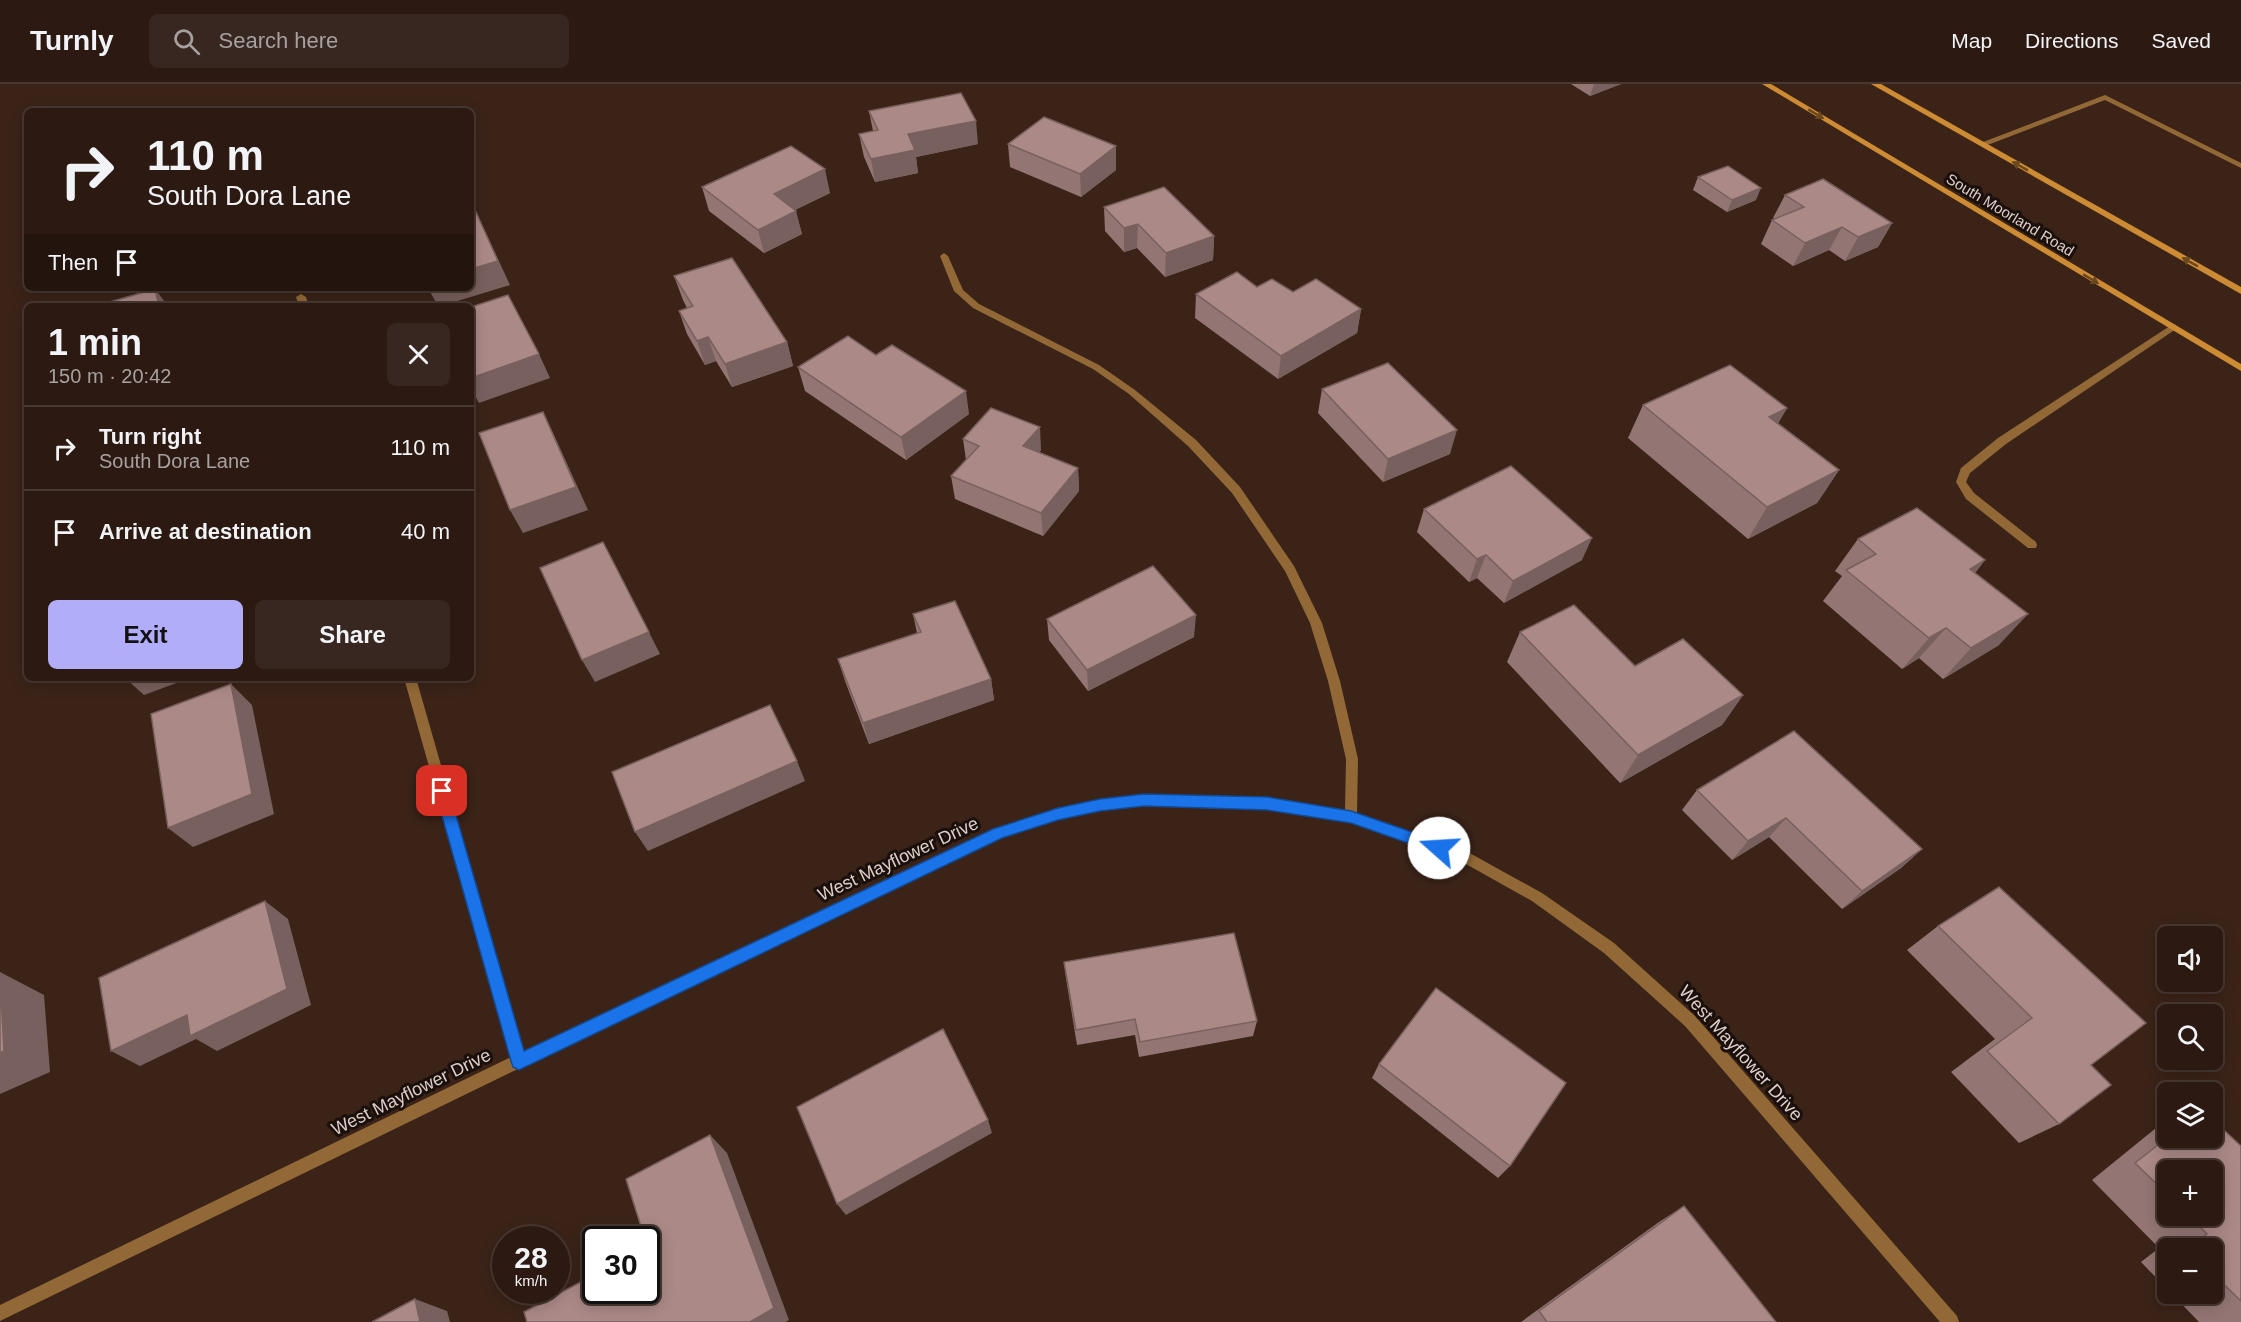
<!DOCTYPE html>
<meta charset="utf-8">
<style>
:root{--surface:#2c1a12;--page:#382720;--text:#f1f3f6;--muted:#a6a19f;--line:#483832;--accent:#b2adf9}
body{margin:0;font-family:Helvetica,sans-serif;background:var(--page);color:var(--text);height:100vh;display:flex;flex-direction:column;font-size:22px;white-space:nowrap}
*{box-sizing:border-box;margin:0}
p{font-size:20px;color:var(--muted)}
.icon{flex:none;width:33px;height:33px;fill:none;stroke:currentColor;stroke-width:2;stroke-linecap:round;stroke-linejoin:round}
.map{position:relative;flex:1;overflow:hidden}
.drawer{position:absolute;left:24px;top:219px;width:450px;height:378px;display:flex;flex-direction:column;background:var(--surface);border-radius:9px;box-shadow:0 3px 15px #0003,0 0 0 2px var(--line)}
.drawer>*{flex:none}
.guide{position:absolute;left:24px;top:24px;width:450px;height:183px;border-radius:9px;box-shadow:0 3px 15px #0003,0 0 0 2px var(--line);background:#2c1a12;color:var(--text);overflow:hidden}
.fabs{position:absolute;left:2157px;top:842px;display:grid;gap:12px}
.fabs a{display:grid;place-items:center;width:66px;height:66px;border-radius:9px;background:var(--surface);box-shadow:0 3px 15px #0003,0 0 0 2px var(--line);font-size:30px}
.speed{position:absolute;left:492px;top:1142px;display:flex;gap:12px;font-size:30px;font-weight:700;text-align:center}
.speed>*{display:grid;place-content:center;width:78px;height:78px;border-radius:50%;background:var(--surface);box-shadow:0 3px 15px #0003,0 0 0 2px var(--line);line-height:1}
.speed small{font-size:15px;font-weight:400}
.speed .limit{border:3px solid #111;border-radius:9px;background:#fff;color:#111}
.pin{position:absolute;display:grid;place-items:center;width:51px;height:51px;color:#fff;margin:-26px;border-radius:12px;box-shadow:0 3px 9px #0006}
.me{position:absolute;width:66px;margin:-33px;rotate:289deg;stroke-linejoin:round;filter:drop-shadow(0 0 4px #0008)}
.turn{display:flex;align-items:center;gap:21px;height:126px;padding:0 24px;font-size:27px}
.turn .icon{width:78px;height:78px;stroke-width:2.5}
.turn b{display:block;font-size:42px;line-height:51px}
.then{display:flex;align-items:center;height:57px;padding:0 24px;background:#0003;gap:12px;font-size:22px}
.round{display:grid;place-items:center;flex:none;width:63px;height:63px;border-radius:9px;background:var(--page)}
.overview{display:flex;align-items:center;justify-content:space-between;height:102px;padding:0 24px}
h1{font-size:36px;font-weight:800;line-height:45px}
.button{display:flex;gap:12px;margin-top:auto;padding:12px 24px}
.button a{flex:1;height:69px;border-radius:9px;background:var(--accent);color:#111;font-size:24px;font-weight:800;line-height:69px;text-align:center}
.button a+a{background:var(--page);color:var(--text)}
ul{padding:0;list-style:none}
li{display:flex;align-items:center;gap:18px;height:84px;padding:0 24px;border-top:2px solid var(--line)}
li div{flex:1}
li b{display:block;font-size:22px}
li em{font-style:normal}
header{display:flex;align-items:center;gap:36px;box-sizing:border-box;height:84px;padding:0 30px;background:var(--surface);border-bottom:2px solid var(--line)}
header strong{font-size:28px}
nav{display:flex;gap:33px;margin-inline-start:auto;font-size:21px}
.search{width:420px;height:54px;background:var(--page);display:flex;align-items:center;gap:15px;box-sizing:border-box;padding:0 21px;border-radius:9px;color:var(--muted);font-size:22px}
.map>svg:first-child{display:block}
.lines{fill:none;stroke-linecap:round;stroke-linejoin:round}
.lane{fill:#926936;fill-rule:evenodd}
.street{fill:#926936;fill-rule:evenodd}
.secondary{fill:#cd8b33;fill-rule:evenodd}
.wall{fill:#937674;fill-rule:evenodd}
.shaded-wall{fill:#78605e}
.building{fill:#ab8987;stroke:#78605e;stroke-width:1.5}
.oneway{fill:#6b471d}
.route{fill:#1a73e8;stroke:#114b97;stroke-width:1.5}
.labels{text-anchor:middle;stroke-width:6;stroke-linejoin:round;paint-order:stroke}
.far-street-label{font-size:15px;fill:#decec7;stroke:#1a100b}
.street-label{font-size:18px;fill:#decec7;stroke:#1a100b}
</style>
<header>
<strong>Turnly</strong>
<div class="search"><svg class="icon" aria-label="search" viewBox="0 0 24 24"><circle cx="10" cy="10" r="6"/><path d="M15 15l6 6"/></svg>Search here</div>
<nav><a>Map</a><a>Directions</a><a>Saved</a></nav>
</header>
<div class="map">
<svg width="2241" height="1238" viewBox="0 0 2241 1238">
<rect width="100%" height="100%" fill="#3b2318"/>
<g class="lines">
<g class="lane">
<path d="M2105 11 2241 79V84L2105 16 1985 62 1978 60Z"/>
<path d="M2173 240 2176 241V245L2006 360 1970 389 1966 398 1974 409 2036 458 2037 461 2036 464H2028L1966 415 1956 398 1961 384 1998 354Z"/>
</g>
<g class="street">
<path d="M944 169 948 172 963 206 979 220 1099 281 1135 306 1196 356 1240 403 1294 482 1322 539 1340 597 1358 675 1357 730 1466 767 1542 809 1614 859 1695 932 1957 1232 1959 1238H1940L1685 942 1604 869 1532 817 1457 775 1351 739 1267 724 1144 721 1100 727 1058 736 1001 754 524 982 0 1237V1221L511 973 404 594H416L523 967 993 745 1058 724 1100 715 1144 711 1267 714 1345 726 1346 675 1328 597 1310 539 1285 487 1232 409 1188 362 1129 310 1093 285 973 224 954 207 940 172Z"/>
<path d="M301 210 306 213 309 222H299L296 213Z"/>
</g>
<g class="secondary">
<path d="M1762 0H1771L2241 280V287Z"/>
<path d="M1871 0H1881L2241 203V210Z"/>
</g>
</g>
<g class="wall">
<path d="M1571 0H1621L1590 12Z"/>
<path d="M869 27 978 60 916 73 918 89 875 98 864 73 859 50 873 47Z"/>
<path d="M1008 60 1116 86 1081 113 1010 83Z"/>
<path d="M1698 93 1756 116 1727 128 1693 106Z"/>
<path d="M702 103 830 109 795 126 802 150 764 169 709 127Z"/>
<path d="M1785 111 1892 139 1878 163 1845 177 1829 166 1793 182 1761 160 1772 136 1775 135 1773 134Z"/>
<path d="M1104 123 1214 152 1213 176 1165 193 1137 164 1124 168 1105 147Z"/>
<path d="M674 192 787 258 793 282 732 303 716 277 705 281 687 250 679 227 687 224 683 216Z"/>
<path d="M1257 203 1293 208 1361 225 1357 249 1278 295 1195 234 1196 210Z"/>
<path d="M798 283 969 330 906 376 805 307Z"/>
<path d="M1322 305 1450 370 1383 398 1318 329Z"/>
<path d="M1643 321 1787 324 1778 339 1839 386 1817 419 1748 455 1628 354Z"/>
<path d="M963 355 1041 366 1039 369 1078 384 1079 407 1043 452 955 415 951 392 966 376Z"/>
<path d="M1424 425 1582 476 1504 519 1477 494 1469 498 1417 448Z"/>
<path d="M1858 455 1985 476 1975 489 1999 561 1943 595 1919 574 1902 585 1823 517 1842 492 1835 487Z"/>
<path d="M913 530 991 595 994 616 869 660 845 597 838 575 917 549Z"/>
<path d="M1047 535 1194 553 1088 607 1049 556Z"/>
<path d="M1520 548 1635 582 1743 611 1722 641 1620 699 1507 578Z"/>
<path d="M1697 706 1922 765 1901 784 1842 825 1769 753 1732 776 1682 726Z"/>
<path d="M1938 842 2091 981 2059 1040 2019 1059 1951 988 1995 955 1907 866Z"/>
<path d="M1064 878 1257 937 1253 952 1139 973 1135 951 1077 961 1066 894Z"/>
<path d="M1379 980 1510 1082 1498 1094 1372 994Z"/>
<path d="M2168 1039V1053L2241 1062V1238H2199L2171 1209H2212V1164H2168V1206L2141 1178 2159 1164 2092 1096 2156 1044ZM2168 1086 2212 1131H2168Z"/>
<path d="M1684 1122 1776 1238H1521L1659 1138Z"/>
</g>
<g class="shaded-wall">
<path d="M1594 0H1621L1590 12Z"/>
<path d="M976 37 978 60 916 73 918 89 875 98 871 75 908 50Z"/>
<path d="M1116 62V86L1081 113 1080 90Z"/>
<path d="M825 85 830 109 780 133 774 110Z"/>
<path d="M1761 104 1756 116 1727 128 1732 116Z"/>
<path d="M796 127 802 150 764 169 758 146Z"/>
<path d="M476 128 510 201 441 222H438L428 204H471V185Z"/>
<path d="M1892 139 1878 163 1845 177 1858 153Z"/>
<path d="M1138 140 1137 164 1124 168V144Z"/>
<path d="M1842 143 1829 166 1793 182 1805 159Z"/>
<path d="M1214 152 1213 176 1165 193 1166 169Z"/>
<path d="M155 205 168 222H159Z"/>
<path d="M1361 225 1357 249 1278 295 1281 272Z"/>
<path d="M708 253 716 277 705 281 697 257Z"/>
<path d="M787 258 793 282 732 303 725 280Z"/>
<path d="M539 270 550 294 479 319 471 304V294Z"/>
<path d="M966 307 969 330 906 376 901 353Z"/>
<path d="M1787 324 1768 357 1769 333Z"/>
<path d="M543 328 554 351 588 426 523 449 510 426Z"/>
<path d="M1040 343 1041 366 1025 385 1023 362Z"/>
<path d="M1457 346 1450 370 1383 398 1388 375Z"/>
<path d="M1078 384 1079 407 1043 452 1041 429Z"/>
<path d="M1839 386 1817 419 1748 455 1767 423Z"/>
<path d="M1592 454 1582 476 1504 519 1513 497Z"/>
<path d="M1486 471 1477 494 1469 498 1477 475Z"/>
<path d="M1985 476 1958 508 1970 485Z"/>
<path d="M615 481 660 570 595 598 582 576Z"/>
<path d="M2028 530 1999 561 1943 595 1971 564Z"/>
<path d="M1196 531 1194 553 1088 607 1087 586Z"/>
<path d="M1946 544 1919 574 1902 585 1929 554Z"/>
<path d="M125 594H190L144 611Z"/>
<path d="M991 595 994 616 869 660 863 639Z"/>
<path d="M231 600 252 621 274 730 193 763 168 744Z"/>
<path d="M1743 611 1722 641 1620 699 1638 671Z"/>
<path d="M797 677 805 697 648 767 635 748Z"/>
<path d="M1786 734 1769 753 1732 776 1748 757Z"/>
<path d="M1922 765 1901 784 1842 825 1862 807Z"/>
<path d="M265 817 288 835 311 921 217 967 196 955 140 982 111 967Z"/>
<path d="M0 888 44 911 50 988 0 1010Z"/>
<path d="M988 1036 992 1049 846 1131 837 1120Z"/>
<path d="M710 1051 727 1069 789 1236 785 1238H750Z"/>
<path d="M415 1215 447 1227 450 1238H420Z"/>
</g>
<g class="building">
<path d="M961 9 976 37 908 50 915 66 871 75 859 50 878 46 869 27Z"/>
<path d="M1044 33 1116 62 1080 90 1008 60Z"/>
<path d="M791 62 825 85 774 110 796 127 758 146 702 103Z"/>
<path d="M1728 82 1761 104 1732 116 1698 93Z"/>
<path d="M1823 95 1892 139 1858 153 1842 143 1805 159 1772 136 1804 123 1785 111Z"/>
<path d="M1164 103 1214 152 1166 169 1138 140 1124 144 1104 123Z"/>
<path d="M476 128 498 177 471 185V130Z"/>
<path d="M732 174 787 258 725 280 708 253 697 257 679 227 693 222 674 192Z"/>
<path d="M1237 188 1257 203 1272 195 1293 208 1316 195 1361 225 1281 272 1196 210Z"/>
<path d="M155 205 159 222H96Z"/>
<path d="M508 211 539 270 471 294V223Z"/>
<path d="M848 252 876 271 892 261 966 307 901 353 798 283Z"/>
<path d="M1388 279 1457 346 1388 375 1322 305Z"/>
<path d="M1730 281 1787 324 1769 333 1839 386 1767 423 1643 321Z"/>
<path d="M991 324 1040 343 1023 362 1078 384 1041 429 951 392 979 362 963 355Z"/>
<path d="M543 328 576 403 510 426 479 349Z"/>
<path d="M1511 382 1592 454 1513 497 1486 471 1477 475 1424 425Z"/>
<path d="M1917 424 1985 476 1970 485 2028 530 1971 564 1946 544 1929 554 1846 486 1876 470 1858 455Z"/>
<path d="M603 458 649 548 582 576 540 484Z"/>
<path d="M1153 482 1196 531 1087 586 1047 535Z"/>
<path d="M955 517 991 595 863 639 838 575 921 548 913 530Z"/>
<path d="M1574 521 1635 582 1683 555 1743 611 1638 671 1520 548Z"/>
<path d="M231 600 252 710 168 744 151 630Z"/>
<path d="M770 621 797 677 635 748 612 688Z"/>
<path d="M1794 647 1922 765 1862 807 1786 734 1748 757 1697 706Z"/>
<path d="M1999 803 2146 939 2091 981 2111 1001 2059 1040 1987 967 2032 934 1938 842Z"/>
<path d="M265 817 287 905 190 952 187 931 111 967 99 894Z"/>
<path d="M1234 849 1257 937 1140 958 1135 935 1076 946 1064 878Z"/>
<path d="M0 893 4 967 0 969Z"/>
<path d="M1436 904 1566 999 1510 1082 1379 980Z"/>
<path d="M943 945 988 1036 837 1120 797 1023Z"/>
<path d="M2212 1035 2241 1062V1217L2212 1189V1164H2189L2207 1150 2188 1131H2212V1086H2168V1111L2135 1079 2168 1053H2212Z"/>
<path d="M710 1051 774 1224 750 1238H527L524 1228 596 1190V1206H646V1155H645L626 1095Z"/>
<path d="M1684 1122 1776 1238H1547L1539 1227Z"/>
<path d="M415 1215 420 1238H372Z"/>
</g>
<defs><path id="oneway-solid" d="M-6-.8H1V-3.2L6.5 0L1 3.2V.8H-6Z" transform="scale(1.5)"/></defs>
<g class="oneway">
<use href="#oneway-solid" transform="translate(1816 30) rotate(31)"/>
<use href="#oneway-solid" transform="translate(2020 82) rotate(-151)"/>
<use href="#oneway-solid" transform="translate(2190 178) rotate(-151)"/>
<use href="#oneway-solid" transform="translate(2091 195) rotate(31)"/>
</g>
<path class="route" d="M442 701 447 702 449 707 524 967 993 745 1058 724 1100 715 1144 710 1267 713 1351 727 1444 759 1447 764 1444 768 1439 770 1351 739 1267 726 1144 722 1100 727 1058 736 1002 754 519 986 513 983 511 977 435 707 437 702Z"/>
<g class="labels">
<g class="far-street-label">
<text transform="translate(2010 131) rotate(31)" y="5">South Moorland Road</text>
</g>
<g class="street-label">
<text transform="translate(898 775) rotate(-25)" y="6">West Mayflower Drive</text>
<text transform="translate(1741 969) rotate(48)" y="6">West Mayflower Drive</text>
<text transform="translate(411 1008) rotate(-26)" y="6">West Mayflower Drive</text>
</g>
</g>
</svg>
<div class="fabs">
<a><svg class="icon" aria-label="sound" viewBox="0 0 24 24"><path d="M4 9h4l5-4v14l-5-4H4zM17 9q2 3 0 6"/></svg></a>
<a><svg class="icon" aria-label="search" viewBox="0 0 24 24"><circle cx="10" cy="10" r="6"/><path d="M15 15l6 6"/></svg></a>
<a><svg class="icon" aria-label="layers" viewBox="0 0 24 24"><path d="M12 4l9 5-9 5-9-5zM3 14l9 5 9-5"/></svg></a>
<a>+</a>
<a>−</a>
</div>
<div class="speed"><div>28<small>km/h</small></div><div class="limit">30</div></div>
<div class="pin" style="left:442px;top:707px;background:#d93025"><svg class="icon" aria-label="arrive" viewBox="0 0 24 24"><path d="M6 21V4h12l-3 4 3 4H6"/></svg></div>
<svg class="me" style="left:1439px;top:764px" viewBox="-20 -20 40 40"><circle r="19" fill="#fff"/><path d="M0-13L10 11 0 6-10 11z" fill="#1a73e8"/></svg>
<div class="guide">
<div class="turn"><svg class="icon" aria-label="right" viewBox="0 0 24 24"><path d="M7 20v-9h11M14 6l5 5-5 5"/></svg><div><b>110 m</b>South Dora Lane</div></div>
<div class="then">Then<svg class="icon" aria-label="arrive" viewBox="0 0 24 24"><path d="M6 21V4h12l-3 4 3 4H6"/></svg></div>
</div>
<section class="drawer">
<div class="overview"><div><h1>1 min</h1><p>150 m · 20:42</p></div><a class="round"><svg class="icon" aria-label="close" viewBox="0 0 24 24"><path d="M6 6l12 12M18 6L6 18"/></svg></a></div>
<ul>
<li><svg class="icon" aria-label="right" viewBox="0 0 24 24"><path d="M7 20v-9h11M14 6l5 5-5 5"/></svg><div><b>Turn right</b><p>South Dora Lane</p></div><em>110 m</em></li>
<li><svg class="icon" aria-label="arrive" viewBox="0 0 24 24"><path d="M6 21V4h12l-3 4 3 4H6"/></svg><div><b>Arrive at destination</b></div><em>40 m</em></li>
</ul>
<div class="button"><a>Exit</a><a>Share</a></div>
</section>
</div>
